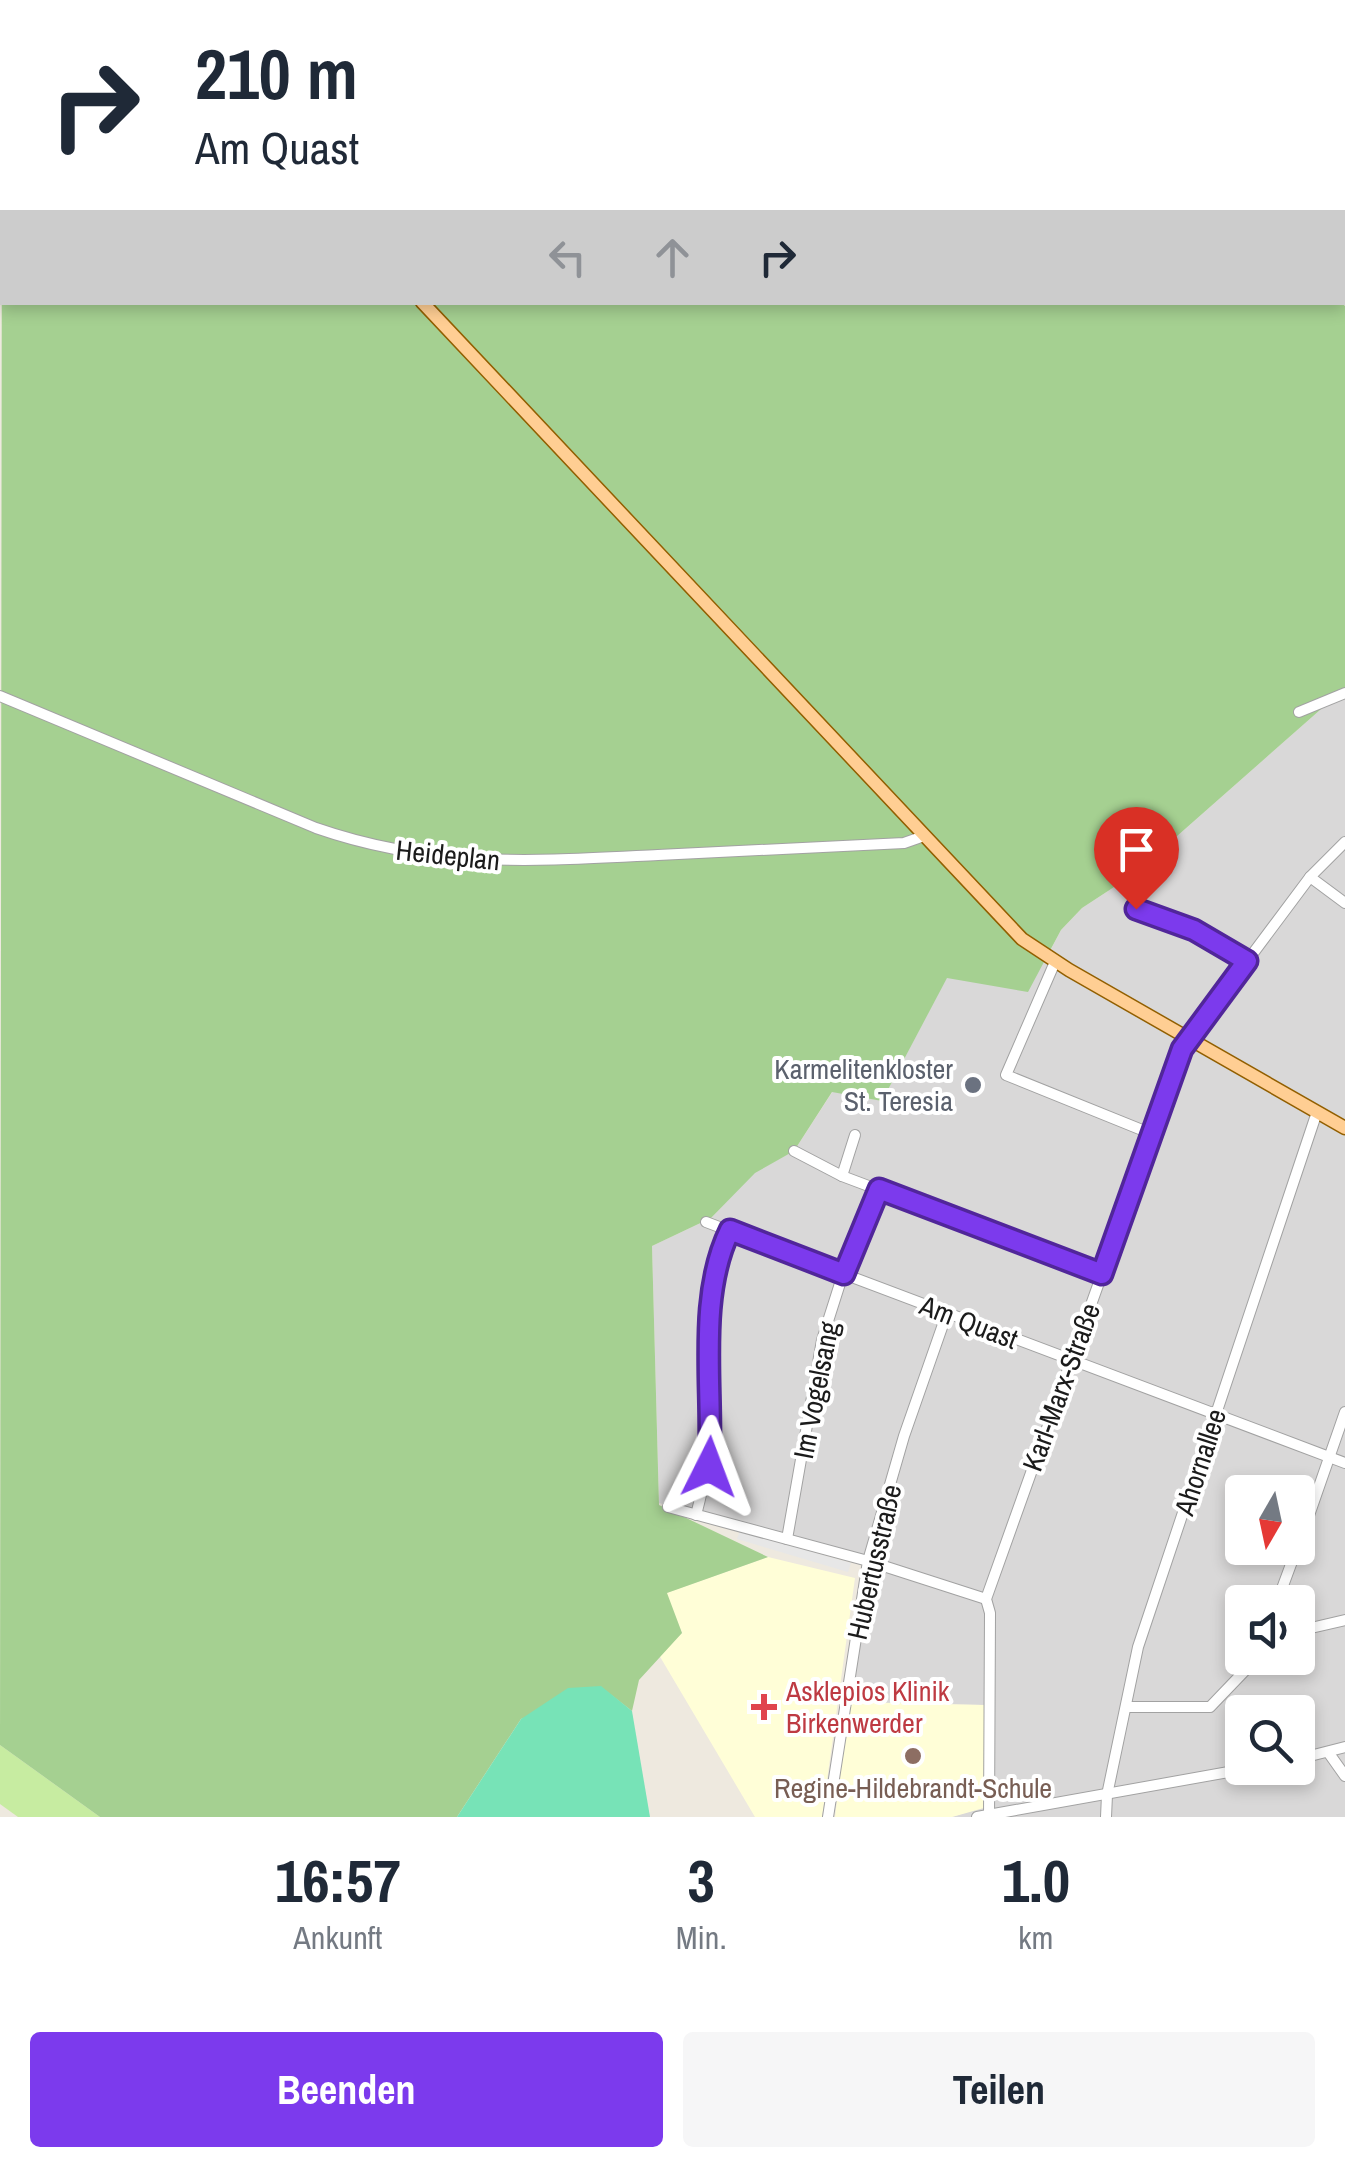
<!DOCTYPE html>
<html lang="de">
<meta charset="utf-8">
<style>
:root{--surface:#fff;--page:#f6f6f7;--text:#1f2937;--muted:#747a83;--accent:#7c3aed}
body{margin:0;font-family:"Archivo Narrow",sans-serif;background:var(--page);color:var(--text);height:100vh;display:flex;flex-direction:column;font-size:38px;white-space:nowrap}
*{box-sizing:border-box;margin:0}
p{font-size:32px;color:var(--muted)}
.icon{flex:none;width:55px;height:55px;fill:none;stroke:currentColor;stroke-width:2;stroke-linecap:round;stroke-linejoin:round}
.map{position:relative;height:1817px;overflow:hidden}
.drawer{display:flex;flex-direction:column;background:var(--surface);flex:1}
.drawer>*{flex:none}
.guide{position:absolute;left:0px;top:0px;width:1345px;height:305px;box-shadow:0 5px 15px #0003;background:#fff;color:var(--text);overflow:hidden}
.needle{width:65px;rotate:189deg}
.buttons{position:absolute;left:1225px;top:1475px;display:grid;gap:20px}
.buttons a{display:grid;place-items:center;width:90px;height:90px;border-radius:10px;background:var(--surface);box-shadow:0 5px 15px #0003;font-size:50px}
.pin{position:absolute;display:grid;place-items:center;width:85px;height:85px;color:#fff;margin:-102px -42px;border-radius:50% 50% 50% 0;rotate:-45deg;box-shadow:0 0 10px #0007}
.pin .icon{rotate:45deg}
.me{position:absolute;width:110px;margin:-55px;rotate:3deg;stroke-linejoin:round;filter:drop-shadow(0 0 8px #0008)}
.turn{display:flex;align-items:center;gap:35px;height:210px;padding:0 30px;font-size:45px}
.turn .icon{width:130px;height:130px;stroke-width:2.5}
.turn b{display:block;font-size:70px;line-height:85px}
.lanes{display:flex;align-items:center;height:95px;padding:0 30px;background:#0003;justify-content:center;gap:50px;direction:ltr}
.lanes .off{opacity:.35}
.eta{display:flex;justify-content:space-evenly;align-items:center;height:170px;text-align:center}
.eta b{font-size:60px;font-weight:800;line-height:70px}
.button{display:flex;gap:20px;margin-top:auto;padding:20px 30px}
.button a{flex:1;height:115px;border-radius:10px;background:var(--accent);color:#fff;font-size:40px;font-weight:800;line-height:115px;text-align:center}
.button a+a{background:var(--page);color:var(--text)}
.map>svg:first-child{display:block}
.residential{fill:#d9d8d8;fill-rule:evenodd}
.education{fill:#fffed7}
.grass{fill:#c7eca1}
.forest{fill:#a5d091}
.pitch{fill:#77e3b7}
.parking{fill:#e7e7e7}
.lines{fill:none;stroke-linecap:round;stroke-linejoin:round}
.minor-casing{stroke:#a2a2a2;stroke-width:12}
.major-casing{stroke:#925f00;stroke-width:15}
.minor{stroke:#fff;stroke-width:10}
.major{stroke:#ffce93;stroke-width:12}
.rail-casing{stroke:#696969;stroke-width:6}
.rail{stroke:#fff;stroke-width:2.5;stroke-dasharray:8;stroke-linecap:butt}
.route-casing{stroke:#51269a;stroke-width:25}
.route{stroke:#7c3aed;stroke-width:18}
.worship-dot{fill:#6b7280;stroke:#fff;stroke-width:4}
.health-dot{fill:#e0444e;stroke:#fff;stroke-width:4}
.education-dot{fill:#8d6e63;stroke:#fff;stroke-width:4}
.labels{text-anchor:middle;stroke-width:8;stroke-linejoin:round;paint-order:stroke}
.street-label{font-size:28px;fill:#1b1b1b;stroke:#fff}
.worship-label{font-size:28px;fill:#5b616d;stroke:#fff;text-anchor:end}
.health-label{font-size:28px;fill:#be3a42;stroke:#fff;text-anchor:start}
.education-label{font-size:28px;fill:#785e54;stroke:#fff}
</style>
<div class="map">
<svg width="1345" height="1817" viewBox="0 0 1345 1817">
<rect width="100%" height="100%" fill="#eee9df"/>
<path class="residential" d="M1345 688V1817H952L984 1807 985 1705 849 1702 868 1561 659 1503 652 1246 711 1218 755 1172 794 1151 833 1091 882 1101 947 977 1048 955 1061 930 1082 908 1134 874ZM1242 1492H1298V1548H1242ZM1242 1602H1298V1658H1242ZM1242 1712H1298V1768H1242Z"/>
<g class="education">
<path d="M768 1557 855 1578 822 1817H755L659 1655 682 1633 666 1593Z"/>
<path d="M849 1702 985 1705 984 1808 952 1817H835Z"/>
</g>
<path class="grass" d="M0 1745 100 1817H18L0 1804Z"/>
<g class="forest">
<path d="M567 0H1229L1231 2H567Z"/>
<path d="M2 103V302L1342 303 1345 306V688L1134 874 1082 908 1061 930 1028 992 947 978 882 1101 832 1092 794 1151 755 1173 711 1218 652 1246 659 1505 768 1557 667 1593 682 1633 639 1680 632 1711 601 1687 521 1719 457 1817H100L0 1745Z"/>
</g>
<path class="pitch" d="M601 1686 632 1711 650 1817H457L521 1719 568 1688Z"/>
<path class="parking" d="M740 1531 851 1563 848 1572 737 1539Z"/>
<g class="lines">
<defs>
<g id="minor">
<path d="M0 696 316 828C434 869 535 861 658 855 740 851 822 847 904 843L924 836"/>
<path d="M1299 712 1345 693"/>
<path d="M1310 877 1345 903"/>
<path d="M1136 909 1194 930 1247 961"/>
<path d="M1055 962 1006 1075 1152 1134"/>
<path d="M794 1151 842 1176 1102 1274"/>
<path d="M842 1176 855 1135"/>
<path d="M706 1222 1345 1463"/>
<path d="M668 1507 868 1561 986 1599"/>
<path d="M696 1515C705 1481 711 1450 712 1414 714 1351 701 1289 729 1229"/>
<path d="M787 1539 822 1340 843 1274 879 1189"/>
<path d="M1298 1547 1345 1412"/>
<path d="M1277 1602 1297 1548"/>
<path d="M1298 1631 1345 1620"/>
<path d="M1126 1707H1210L1257 1658"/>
<path d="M1328 1752 1345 1776"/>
<path d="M1298 1759 1345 1747"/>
<path d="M828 1817 868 1561 904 1436 947 1313"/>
<path d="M977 1817 1251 1768"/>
<path d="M989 1817 990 1613 986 1599 1183 1047 1310 877 1345 842"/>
<path d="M1106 1817 1107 1795 1138 1647 1317 1112"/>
</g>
<g id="major">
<path d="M170 0 171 2"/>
<path d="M422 302 1022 939 1069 970 1345 1128"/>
</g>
</defs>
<use href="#minor" class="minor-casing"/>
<use href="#major" class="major-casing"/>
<use href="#minor" class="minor"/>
<use href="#major" class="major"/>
<defs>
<g id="rail">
<path d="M1234 0 1236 2"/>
<path d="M1342 151 1345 155"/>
</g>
</defs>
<use href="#rail" class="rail-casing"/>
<use href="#rail" class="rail"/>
</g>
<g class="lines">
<defs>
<path id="route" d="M709 1467C714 1391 696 1299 730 1230L844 1274 879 1189 1102 1274 1182 1049 1247 961 1194 930 1136 909"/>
</defs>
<use href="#route" class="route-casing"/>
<use href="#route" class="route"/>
</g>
<circle class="worship-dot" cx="973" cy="1085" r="10"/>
<path class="health-dot" d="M759 1692h10v10h10v10h-10v10h-10v-10h-10v-10h10z"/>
<circle class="education-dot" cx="913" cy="1756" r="10"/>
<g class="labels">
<g class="street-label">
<text transform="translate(448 855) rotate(6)" y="10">Heideplan</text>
<text transform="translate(969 1322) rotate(21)" y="10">Am Quast</text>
<text transform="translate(1061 1387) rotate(-70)" y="10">Karl-Marx-Straße</text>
<text transform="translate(816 1390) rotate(-79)" y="10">Im Vogelsang</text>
<text transform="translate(1200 1462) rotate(-72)" y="10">Ahornallee</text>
<text transform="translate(874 1562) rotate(-77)" y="10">Hubertusstraße</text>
</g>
<g class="worship-label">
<text x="953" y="1079">Karmelitenkloster<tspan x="953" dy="32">St. Teresia</tspan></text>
</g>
<g class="health-label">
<text x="786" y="1701">Asklepios Klinik<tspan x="786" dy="32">Birkenwerder</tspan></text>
</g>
<g class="education-label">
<text x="913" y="1798">Regine-Hildebrandt-Schule</text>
</g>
</g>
</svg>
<div class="buttons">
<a><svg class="needle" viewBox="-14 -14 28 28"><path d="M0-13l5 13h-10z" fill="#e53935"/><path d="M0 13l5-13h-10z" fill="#747a83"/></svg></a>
<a><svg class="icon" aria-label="sound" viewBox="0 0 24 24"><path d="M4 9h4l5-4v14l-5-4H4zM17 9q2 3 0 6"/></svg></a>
<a><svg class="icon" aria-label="search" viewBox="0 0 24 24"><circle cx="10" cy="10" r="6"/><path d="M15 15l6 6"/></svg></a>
</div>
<div class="pin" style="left:1136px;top:909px;background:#d93025"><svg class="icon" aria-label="arrive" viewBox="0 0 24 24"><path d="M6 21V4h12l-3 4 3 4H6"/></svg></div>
<svg class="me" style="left:709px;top:1467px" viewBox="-20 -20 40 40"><path d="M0-17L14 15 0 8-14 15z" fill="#7c3aed" stroke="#fff" stroke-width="4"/></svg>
<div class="guide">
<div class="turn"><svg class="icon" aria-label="right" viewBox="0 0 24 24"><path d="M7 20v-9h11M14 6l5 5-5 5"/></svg><div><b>210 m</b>Am Quast</div></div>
<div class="lanes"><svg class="icon off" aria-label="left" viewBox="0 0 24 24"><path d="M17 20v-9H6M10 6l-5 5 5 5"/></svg><svg class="icon off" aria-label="ahead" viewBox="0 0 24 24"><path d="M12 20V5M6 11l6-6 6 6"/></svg><svg class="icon" aria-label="right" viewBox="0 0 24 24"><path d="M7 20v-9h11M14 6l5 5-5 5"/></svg></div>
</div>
</div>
<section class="drawer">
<div class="eta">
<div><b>16:57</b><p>Ankunft</p></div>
<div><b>3</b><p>Min.</p></div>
<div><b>1.0</b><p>km</p></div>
</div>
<div class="button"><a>Beenden</a><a>Teilen</a></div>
</section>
